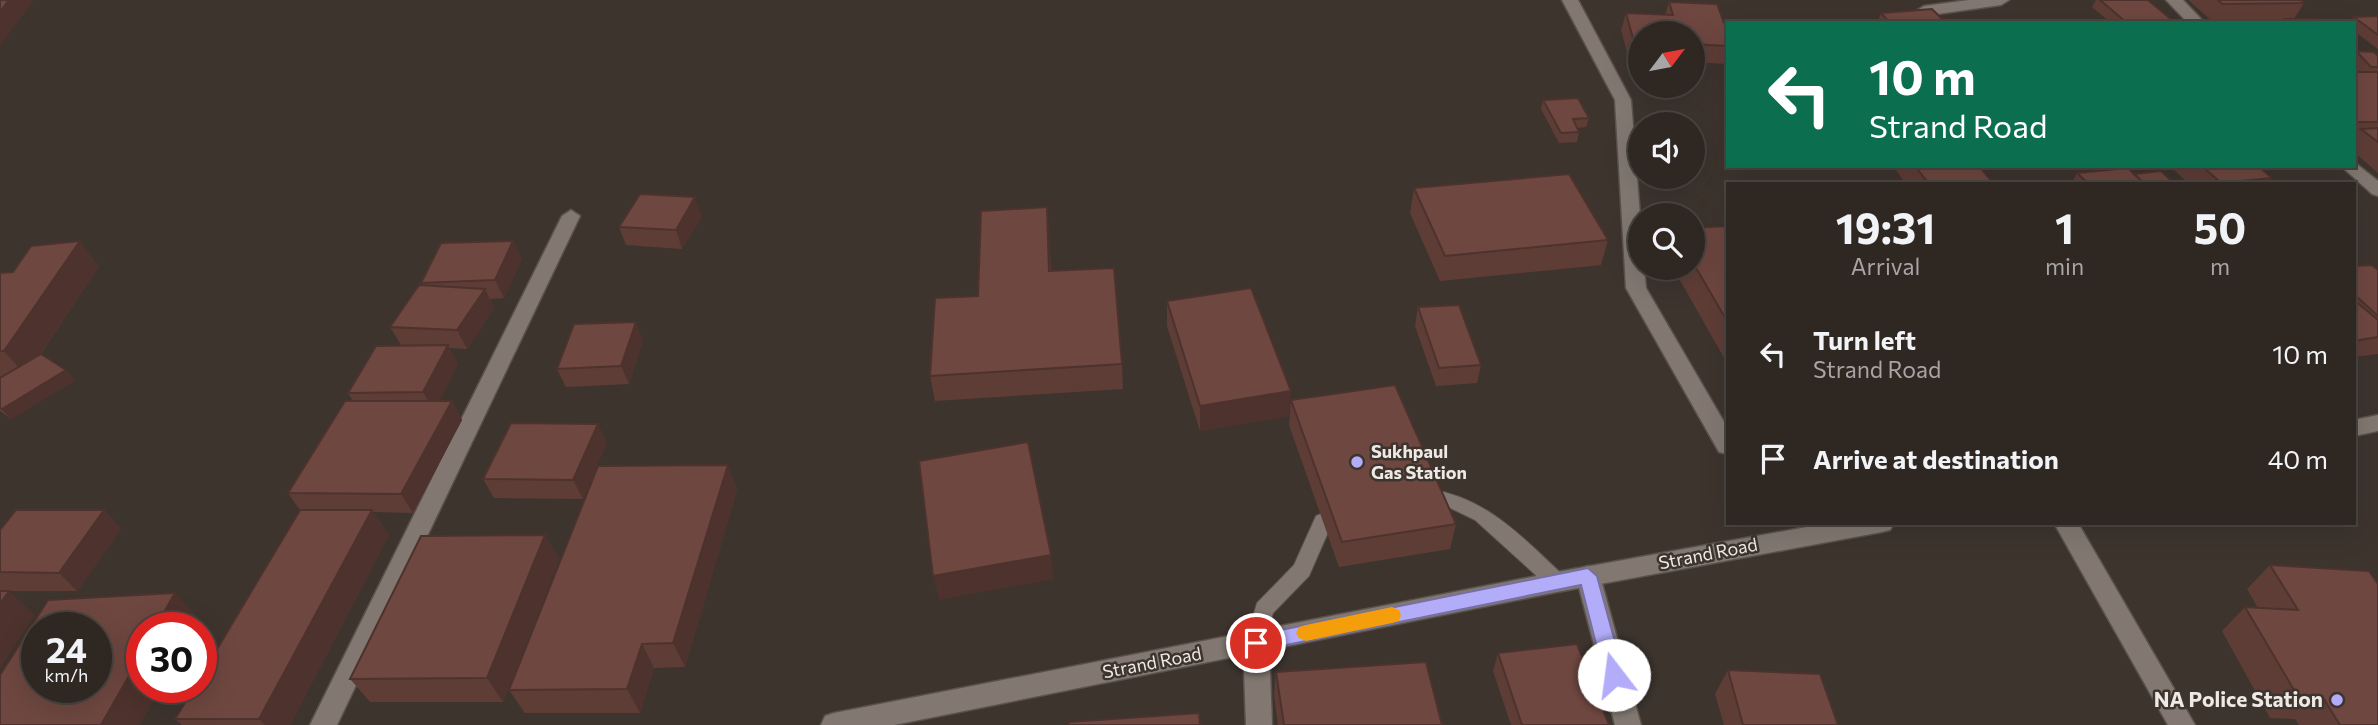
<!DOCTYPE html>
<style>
:root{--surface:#2e2722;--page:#3a332f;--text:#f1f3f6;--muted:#a7a5a5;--line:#494440}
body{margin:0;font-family:Commissioner,sans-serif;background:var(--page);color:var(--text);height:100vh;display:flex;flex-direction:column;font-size:26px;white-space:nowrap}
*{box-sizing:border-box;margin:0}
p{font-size:23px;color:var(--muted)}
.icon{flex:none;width:38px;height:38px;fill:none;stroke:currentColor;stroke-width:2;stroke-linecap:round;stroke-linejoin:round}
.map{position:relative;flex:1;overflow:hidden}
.panel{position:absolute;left:1726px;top:182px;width:630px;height:343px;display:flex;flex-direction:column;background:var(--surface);border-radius:0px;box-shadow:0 7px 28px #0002,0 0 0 2px var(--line)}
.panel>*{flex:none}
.banner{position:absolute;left:1726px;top:21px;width:630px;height:147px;border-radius:0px;box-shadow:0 7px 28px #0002,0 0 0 2px var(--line);background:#0b6e4f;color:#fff;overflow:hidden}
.needle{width:46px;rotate:58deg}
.fabs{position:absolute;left:1628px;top:21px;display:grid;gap:14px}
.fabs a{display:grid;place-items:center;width:77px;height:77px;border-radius:50%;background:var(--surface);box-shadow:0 7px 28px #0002,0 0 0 2px var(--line);font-size:35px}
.speed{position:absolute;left:21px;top:612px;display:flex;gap:14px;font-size:35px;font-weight:700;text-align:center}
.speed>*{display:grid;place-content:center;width:91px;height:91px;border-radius:50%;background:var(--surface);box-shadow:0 7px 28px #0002,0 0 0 2px var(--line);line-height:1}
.speed small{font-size:18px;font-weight:400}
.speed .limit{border:10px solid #d22;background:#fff;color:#111}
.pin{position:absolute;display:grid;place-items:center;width:60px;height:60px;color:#fff;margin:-30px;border:4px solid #fff;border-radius:50%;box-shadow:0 2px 7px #0007}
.me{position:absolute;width:77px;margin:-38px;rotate:345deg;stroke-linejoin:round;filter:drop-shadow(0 0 5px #0008)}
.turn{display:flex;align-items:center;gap:24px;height:147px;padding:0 28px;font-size:32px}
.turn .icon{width:91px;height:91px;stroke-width:2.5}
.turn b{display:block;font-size:49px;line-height:60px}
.eta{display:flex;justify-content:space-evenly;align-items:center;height:119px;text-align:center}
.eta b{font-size:42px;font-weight:700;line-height:49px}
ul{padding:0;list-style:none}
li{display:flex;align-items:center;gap:21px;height:105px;padding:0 28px}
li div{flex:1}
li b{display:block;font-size:26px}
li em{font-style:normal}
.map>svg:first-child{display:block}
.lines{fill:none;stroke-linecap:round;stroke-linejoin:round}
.lane-casing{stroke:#59514c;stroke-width:2}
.street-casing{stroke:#59514c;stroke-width:3}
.secondary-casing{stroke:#59514c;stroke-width:3}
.lane{fill:#827871;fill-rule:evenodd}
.street{fill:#827871;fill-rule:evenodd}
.secondary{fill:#827871;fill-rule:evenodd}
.wall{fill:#5f3d37}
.shaded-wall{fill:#4d322d}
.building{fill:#6e4740;stroke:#4d322d;stroke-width:2;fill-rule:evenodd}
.route{fill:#b3adf9;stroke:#7470a2;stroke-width:2}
.slow{fill:#f59e0b}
.poi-dot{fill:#b3adf9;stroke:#3d342e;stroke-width:2.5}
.labels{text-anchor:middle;stroke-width:5;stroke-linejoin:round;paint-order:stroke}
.poi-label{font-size:18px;font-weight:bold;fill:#efe9e5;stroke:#3d342e;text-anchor:start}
.street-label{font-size:18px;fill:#efe9e5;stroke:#3d342e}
.near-poi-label{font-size:21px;font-weight:bold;fill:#efe9e5;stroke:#3d342e;text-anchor:end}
</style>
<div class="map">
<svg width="2378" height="725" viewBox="0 0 2378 725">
<rect width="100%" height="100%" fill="#3d342e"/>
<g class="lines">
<defs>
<g id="lane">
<path d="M1428 489C1487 497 1523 538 1564 576L1567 582 1564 588 1557 590 1550 588 1475 520 1446 506 1421 501 1418 496 1421 491Z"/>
<path d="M1323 513 1330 516 1333 521 1309 576 1273 613 1263 649 1256 652 1249 649 1245 643 1257 603 1294 565 1316 516Z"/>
</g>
<g id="street">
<path d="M1969 0H2009L2001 5 1924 16 1916 11 1924 6Z"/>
<path d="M2166 0H2183L2205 23H2188Z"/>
<path d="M2354 162 2378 181V196L2372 194 2341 166H2354Z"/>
<path d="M571 210 580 216 337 725H310L562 216Z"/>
<path d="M2054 523H2078L2195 725H2168Z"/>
<path d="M1588 566 1597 569 1600 576 1641 725H1615L1576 576 1579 569Z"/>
<path d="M1256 632 1265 635 1269 643 1272 725H1246L1243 643 1247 635Z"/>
</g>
<g id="secondary">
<path d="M1562 0H1578L1631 100 1640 215V268H1644L1646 288 1727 427V454L1719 452 1626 288 1615 100Z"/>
<path d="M2378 415V431L2354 436V420Z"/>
<path d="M1829 523H1894L1890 530 1882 532 1557 592 894 725H821L825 716 834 713 1557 572Z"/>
</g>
</defs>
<use href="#lane" class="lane-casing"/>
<use href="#street" class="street-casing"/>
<use href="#secondary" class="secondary-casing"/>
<use href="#lane" class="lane"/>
<use href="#street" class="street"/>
<use href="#secondary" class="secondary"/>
</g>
<g class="wall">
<path d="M2096 0H2148L2172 20 2171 23H2111L2092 7Z"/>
<path d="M2188 0H2301L2304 3 2294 19 2321 23H2283L2284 21H2249L2270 23H2232L2233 21H2212Z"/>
<path d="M1669 2 1727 31V64L1692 62V33H1640V60L1629 59 1621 30 1626 13 1665 15Z"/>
<path d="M1881 13 1946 23H1877Z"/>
<path d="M2378 16V49L2354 31V23H2350L2354 17Z"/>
<path d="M2356 51 2378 56V173L2354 152V72H2360L2354 66V54Z"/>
<path d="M1543 100 1589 118 1586 127 1577 128 1579 132 1577 142 1559 143 1541 109Z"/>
<path d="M1893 166H1979L1993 183 1992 184H1906Z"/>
<path d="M2170 166H2258L2272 178 2267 184H2189Z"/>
<path d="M2077 173 2134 174 2175 184H2071Z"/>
<path d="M1414 188 1608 240 1601 265 1440 281 1410 213Z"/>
<path d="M1047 207 1049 232 1051 271 1122 364 1123 389 935 401 930 376 978 296Z"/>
<path d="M702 216 682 249 626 245 619 227Z"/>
<path d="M1727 226V363L1673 268H1692V228Z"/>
<path d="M513 241 522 259 504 298 490 299 494 308 467 349 449 348 458 364 439 401H452L462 420 413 513 373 512 389 535 290 725H182L175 719 300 510 288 493 353 401 348 393 401 345 390 327 422 286 421 283Z"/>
<path d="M99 266 41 354 66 370 75 380 11 419 0 411V273Z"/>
<path d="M2354 266 2378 270V354L2354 357Z"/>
<path d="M1167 301 1289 416 1200 431 1167 326Z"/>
<path d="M1418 307 1481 365 1477 383 1436 386 1415 326Z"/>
<path d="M643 340 629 384 566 387 557 369Z"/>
<path d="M1291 400 1456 524 1450 549 1339 567 1289 425Z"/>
<path d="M607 442 583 499 494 498 483 479Z"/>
<path d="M728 465 737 490 685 667 654 668 640 713H525L509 690Z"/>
<path d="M104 510 121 529 77 591H0V530Z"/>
<path d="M545 535 559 559 503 702H370L350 679Z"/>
<path d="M2270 565 2378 725H2299L2295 719 2270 718 2222 631 2245 607 2258 608 2247 589Z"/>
<path d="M1498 653 1609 725H1511L1493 671Z"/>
<path d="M1728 670 1838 725H1724L1715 694Z"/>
<path d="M1276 672 1442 725H1278L1274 695Z"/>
</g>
<g class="shaded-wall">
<path d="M9 0H34L0 46V12Z"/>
<path d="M695 197 702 216 682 249 676 230Z"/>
<path d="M1047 207 1049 232 1051 296 1049 271Z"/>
<path d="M80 241 99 266 26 376 4 351Z"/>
<path d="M513 241 522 259 504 298 495 280Z"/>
<path d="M485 289 494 308 467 349 457 330Z"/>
<path d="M636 322 643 340 629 384 621 366Z"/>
<path d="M448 345 458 364 434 411 423 392Z"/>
<path d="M66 370 75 380 11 419 2 409Z"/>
<path d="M1291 391 1289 416 1200 431V406Z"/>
<path d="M452 401 462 420 413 513 401 494Z"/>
<path d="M598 424 607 442 583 499 573 480Z"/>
<path d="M728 465 737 490 685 667 673 643Z"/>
<path d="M104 510 121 529 77 591 59 573Z"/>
<path d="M372 510 389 535 290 725H265L259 719Z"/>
<path d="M545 535 559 559 503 702 487 678Z"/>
<path d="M1051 555 1054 579 939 600 933 576Z"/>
<path d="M9 591 35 615 0 669V604Z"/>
<path d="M175 593 198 617 192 628H155Z"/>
<path d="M642 644 654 668 640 713 627 689Z"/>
<path d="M142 653V688H160L140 725H101Z"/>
</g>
<g class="building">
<path d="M0 0H9L0 12Z"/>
<path d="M2100 0H2148L2172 20 2127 23Z"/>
<path d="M2218 0H2301L2304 3 2222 4Z"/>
<path d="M1669 2 1717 4 1727 31V46L1692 44V33H1640V42H1634L1626 13 1673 15Z"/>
<path d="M1932 9 1946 23H1890L1881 13Z"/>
<path d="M2378 16V35L2354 17Z"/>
<path d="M2285 19H2317L2321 23H2289Z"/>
<path d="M2234 20 2270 23H2238Z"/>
<path d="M2356 51 2374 52 2378 56V67H2371Z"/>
<path d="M2354 72H2378V122H2357L2354 119Z"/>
<path d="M1578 98 1589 118 1573 119 1579 132 1561 133 1543 100Z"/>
<path d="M2378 128V142L2361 129Z"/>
<path d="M1915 166H1979L1993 183 1929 184Z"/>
<path d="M2202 166H2258L2272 178 2221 183Z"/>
<path d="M2128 168 2145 184H2089L2077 173Z"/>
<path d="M2161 171 2175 184H2145L2134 174Z"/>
<path d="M1569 174 1608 240 1445 256 1414 188Z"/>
<path d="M640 194 695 197 676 230 619 227Z"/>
<path d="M1047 207 1049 271 1114 268 1122 364 930 376 935 298 978 296 981 211Z"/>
<path d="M1727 226V321L1692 261V228Z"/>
<path d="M80 241 4 351H0V273L13 272 31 246Z"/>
<path d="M513 241 495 280 421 283 441 243Z"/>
<path d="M2372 265 2378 270V316L2354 294V266Z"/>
<path d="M419 285 485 289 457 330 390 327Z"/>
<path d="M1251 288 1291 391 1200 406 1167 301Z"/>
<path d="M2354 300 2378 320V337L2354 341Z"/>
<path d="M1459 305 1481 365 1439 368 1418 307Z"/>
<path d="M636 322 621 366 557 369 574 324Z"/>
<path d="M448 345 423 392 348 393 376 346Z"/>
<path d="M41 354 66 370 2 409 0 408V378Z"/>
<path d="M1395 385 1456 524 1342 542 1291 400Z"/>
<path d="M345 401H452L401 494 288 493Z"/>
<path d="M511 423 598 424 573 480 483 479Z"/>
<path d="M1028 442 1051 555 933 576 919 461Z"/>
<path d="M728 465 673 643 642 644 627 689 509 690 598 466Z"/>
<path d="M16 510H104L59 573 0 572V530Z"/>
<path d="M300 510H372L259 719H175L194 688H201V676Z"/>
<path d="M545 535 487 678 350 679 421 536Z"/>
<path d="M2270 565 2369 571 2378 584V725H2340L2322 696 2297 695 2245 607 2298 610Z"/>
<path d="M0 591H9L0 604Z"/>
<path d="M175 593 155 628H142V653L101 725H0V675L48 600ZM37 628H96V688H37Z"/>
<path d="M1577 644 1609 725H1522L1498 653Z"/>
<path d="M1426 662 1442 725H1284L1276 672Z"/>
<path d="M1728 670 1820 674 1838 725H1743Z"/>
<path d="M1199 713 1200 725H1069V722Z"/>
</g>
<path class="route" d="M1588 568 1597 576 1624 675 1621 681 1614 684 1607 681 1604 675 1581 585 1256 651 1250 649 1247 643 1250 637 1256 635Z"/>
<path class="slow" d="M1392 607 1399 610 1401 615 1399 621 1392 623 1306 641 1299 638 1296 633 1299 627 1306 625Z"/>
<g class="poi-dot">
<circle cx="1357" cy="462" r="7"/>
<circle cx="2337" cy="700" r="7"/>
</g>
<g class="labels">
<g class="poi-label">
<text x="1371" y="458">Sukhpaul<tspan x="1371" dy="21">Gas Station</tspan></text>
</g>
<g class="street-label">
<text transform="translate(1708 554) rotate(-11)" y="6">Strand Road</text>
<text transform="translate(1152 663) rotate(-11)" y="6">Strand Road</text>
</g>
<g class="near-poi-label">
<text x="2323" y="707">NA Police Station</text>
</g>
</g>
</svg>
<div class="fabs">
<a><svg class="needle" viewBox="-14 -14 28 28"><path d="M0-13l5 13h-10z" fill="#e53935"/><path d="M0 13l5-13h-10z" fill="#a7a5a5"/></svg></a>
<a><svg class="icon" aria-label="sound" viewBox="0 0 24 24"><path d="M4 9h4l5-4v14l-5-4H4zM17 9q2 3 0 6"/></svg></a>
<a><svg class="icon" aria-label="search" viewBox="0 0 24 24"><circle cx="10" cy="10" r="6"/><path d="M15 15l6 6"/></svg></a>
</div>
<div class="speed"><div>24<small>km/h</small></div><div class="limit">30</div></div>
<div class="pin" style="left:1256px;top:643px;background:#d93025"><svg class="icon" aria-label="arrive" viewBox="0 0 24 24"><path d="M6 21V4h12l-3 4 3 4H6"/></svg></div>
<svg class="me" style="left:1614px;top:675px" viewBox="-20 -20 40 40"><circle r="19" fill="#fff"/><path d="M0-13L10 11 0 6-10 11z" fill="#b3adf9"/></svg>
<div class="banner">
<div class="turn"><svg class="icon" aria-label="left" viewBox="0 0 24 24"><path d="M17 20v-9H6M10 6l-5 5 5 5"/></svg><div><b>10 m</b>Strand Road</div></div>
</div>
<section class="panel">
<div class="eta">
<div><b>19:31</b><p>Arrival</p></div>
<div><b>1</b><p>min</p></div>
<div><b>50</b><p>m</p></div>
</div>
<ul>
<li><svg class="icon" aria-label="left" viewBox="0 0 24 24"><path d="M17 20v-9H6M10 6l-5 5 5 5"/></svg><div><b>Turn left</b><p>Strand Road</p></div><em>10 m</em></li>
<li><svg class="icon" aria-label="arrive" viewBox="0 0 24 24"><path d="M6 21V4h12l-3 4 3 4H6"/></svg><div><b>Arrive at destination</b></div><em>40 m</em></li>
</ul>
</section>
</div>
